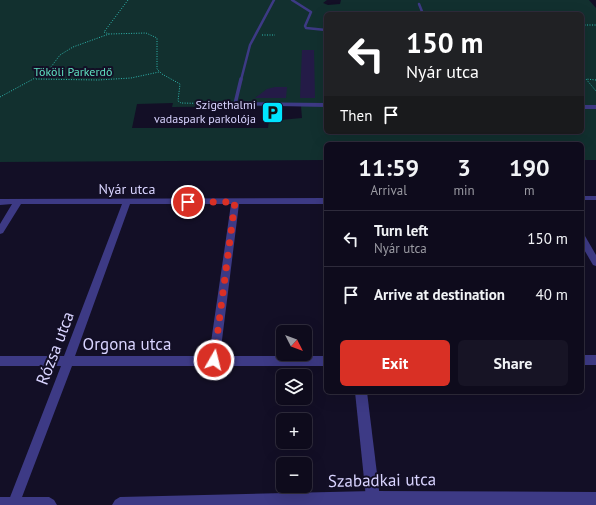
<!DOCTYPE html>
<meta charset="utf-8">
<style>
:root{--surface:#0e0b1c;--page:#171425;--text:#f1f3f6;--muted:#9b9ba3;--line:#2e2b3b;--accent:#d93025}
body{margin:0;font-family:"PT Sans",sans-serif;background:var(--page);color:var(--text);height:100vh;display:flex;flex-direction:column;font-size:15px;white-space:nowrap}
*{box-sizing:border-box;margin:0}
p{font-size:13px;color:var(--muted)}
.icon{flex:none;width:22px;height:22px;fill:none;stroke:currentColor;stroke-width:2;stroke-linecap:round;stroke-linejoin:round}
.map{position:relative;flex:1;overflow:hidden}
.drawer{position:absolute;left:324px;top:142px;width:260px;height:252px;display:flex;flex-direction:column;background:var(--surface);border-radius:6px;box-shadow:0 4px 16px #0002,0 0 0 1px var(--line)}
.drawer>*{flex:none}
.guide{position:absolute;left:324px;top:12px;width:260px;height:122px;border-radius:6px;box-shadow:0 4px 16px #0002,0 0 0 1px var(--line);background:#202124;color:#fff;overflow:hidden}
.needle{width:26px;rotate:132deg}
.fabs{position:absolute;left:276px;top:325px;display:grid;gap:8px}
.fabs a{display:grid;place-items:center;width:36px;height:36px;border-radius:6px;background:var(--surface);box-shadow:0 4px 16px #0002,0 0 0 1px var(--line);font-size:20px}
.pin{position:absolute;display:grid;place-items:center;width:34px;height:34px;color:#fff;margin:-17px;border:2px solid #fff;border-radius:50%;box-shadow:0 1px 4px #0007}
.me{position:absolute;width:44px;margin:-22px;rotate:8deg;stroke-linejoin:round;filter:drop-shadow(0 0 3px #0008)}
.turn{display:flex;align-items:center;gap:14px;height:84px;padding:0 16px;font-size:18px}
.turn .icon{width:52px;height:52px;stroke-width:2.5}
.turn b{display:block;font-size:28px;line-height:34px}
.then{display:flex;align-items:center;height:38px;padding:0 16px;background:#0003;gap:8px;font-size:15px}
.eta{display:flex;justify-content:space-evenly;align-items:center;height:68px;text-align:center}
.eta b{font-size:24px;font-weight:700;line-height:28px}
.action{display:flex;gap:8px;margin-top:auto;padding:8px 16px}
.action a{flex:1;height:46px;border-radius:6px;background:var(--accent);color:#fff;font-size:16px;font-weight:700;line-height:46px;text-align:center}
.action a+a{background:var(--page);color:var(--text)}
ul{padding:0;list-style:none}
li{display:flex;align-items:center;gap:12px;height:56px;padding:0 16px;border-top:1px solid var(--line)}
li div{flex:1}
li b{display:block;font-size:15px}
li em{font-style:normal}
.map>svg:first-child{display:block}
.green{fill:#12302f;fill-rule:evenodd}
.building{fill:#241b47}
.lines{fill:none;stroke-linecap:round;stroke-linejoin:round}
.path{stroke:#2fb8b0;stroke-width:1;stroke-dasharray:1 1.5;stroke-linecap:butt}
.service-far1{stroke:#3d3a85;stroke-width:2.5}
.service{stroke:#3d3a85;stroke-width:3.5}
.minor{fill:#3d3a85;fill-rule:evenodd}
.tertiary{fill:#3d3a85;fill-rule:evenodd}
.route{stroke:#d93025;stroke-width:7;stroke-dasharray:0 12.6}
.labels{text-anchor:middle;stroke-width:4;stroke-linejoin:round;paint-order:stroke}
.far-park-label{font-size:12px;fill:#5fe0c0;stroke:#130f26}
.far-poi-label{font-size:12px;fill:#d9d4ff;stroke:#130f26;text-anchor:end}
.street-label{font-size:14px;fill:#d9d4ff;stroke:#130f26}
.near-street-label{font-size:17px;fill:#d9d4ff;stroke:#130f26}
</style>
<div class="map">
<svg width="596" height="505" viewBox="0 0 596 505">
<rect width="100%" height="100%" fill="#130f26"/>
<path class="green" d="M0 0H327L323 3 328 5 340 4 341 0H589L596 8V160H582V144H326V160L0 162ZM326 14H582V132H326ZM173 103 172 107 301 106 302 118 269 121 268 128H132L137 104Z"/>
<g class="building">
<path d="M302 50H314L315 98H300Z"/>
<path d="M275 87H287L286 98H255L267 89Z"/>
</g>
<g class="lines">
<g class="path">
<path d="M128 0 104 32 109 34 146 33 157 38V69L162 74 180 84 178 101 181 103 229 104"/>
<path d="M582 25H596"/>
<path d="M262 35H275"/>
<path d="M582 76 586 79"/>
<path d="M36 79 98 80 131 78 159 72"/>
<path d="M596 80 586 79 596 91"/>
<path d="M0 97 48 71 60 55 73 47 109 34"/>
</g>
<g class="service-far1">
<path d="M292 0 311 12 305 26 306 28 326 30"/>
<path d="M419 4 423 14"/>
<path d="M326 44V52"/>
<path d="M241 80 250 45 274 0"/>
</g>
<path class="service" d="M235 104 241 79"/>
<g class="minor">
<path d="M235 102 326 103V107L233 105V103Z"/>
<rect x="582" y="105" width="14" height="4"/>
<rect x="582" y="196" width="14" height="4"/>
<path d="M326 198V204H239L220 356H326V366H72L19 505H7L61 366H0V356H64L122 204H21L3 233 0 234V224L12 204 0 205V199ZM130 204H231L209 356H75Z"/>
<path d="M582 235 585 236 596 255V266L593 265 582 246Z"/>
<rect x="582" y="355" width="14" height="10"/>
<path d="M355 392H367L380 498 378 503 373 505 368 503 366 498Z"/>
</g>
<g class="tertiary">
<path d="M373 491 596 492V505H112L115 500 120 497Z"/>
<path d="M0 497H49L54 500 57 505H0Z"/>
</g>
</g>
<g class="lines">
<path class="route" d="M188 202H235L214 360"/>
</g>
<defs>
<symbol id="parking-square" viewBox="-11 -11 22 22"><rect x="-9" y="-9" width="18" height="18" rx="4" fill="#00e5ff" stroke="#130f26"/><path d="M-3.5-5.5H1a3.5 3.5 0 0 1 0 7H-1V5.5H-3.5ZM-1-3.4V-.6H.8a1.4 1.4 0 0 0 0-2.8Z" fill="#111"/></symbol>
</defs>
<g fill-rule="evenodd">
<use href="#parking-square" x="260" y="100" width="25" height="25"/>
</g>
<g class="labels">
<g class="far-park-label">
<text x="73" y="76">Tököli Parkerdő</text>
</g>
<g class="far-poi-label">
<text x="256" y="109">Szigethalmi<tspan x="256" dy="14">vadaspark parkolója</tspan></text>
</g>
<g class="street-label">
<text x="127" y="194">Nyár utca</text>
</g>
<g class="near-street-label">
<text x="127" y="350">Orgona utca</text>
<text transform="translate(55 348) rotate(-69)" y="6">Rózsa utca</text>
<text transform="translate(382 480) rotate(-1)" y="6">Szabadkai utca</text>
</g>
</g>
</svg>
<div class="fabs">
<a><svg class="needle" viewBox="-14 -14 28 28"><path d="M0-13l5 13h-10z" fill="#e53935"/><path d="M0 13l5-13h-10z" fill="#9b9ba3"/></svg></a>
<a><svg class="icon" aria-label="layers" viewBox="0 0 24 24"><path d="M12 4l9 5-9 5-9-5zM3 14l9 5 9-5"/></svg></a>
<a>+</a>
<a>−</a>
</div>
<div class="pin" style="left:188px;top:202px;background:#d93025"><svg class="icon" aria-label="arrive" viewBox="0 0 24 24"><path d="M6 21V4h12l-3 4 3 4H6"/></svg></div>
<svg class="me" style="left:214px;top:360px" viewBox="-20 -20 40 40"><circle r="17" fill="#d93025" stroke="#fff" stroke-width="3"/><path d="M0-11L8 9 0 5-8 9z" fill="#fff"/></svg>
<div class="guide">
<div class="turn"><svg class="icon" aria-label="left" viewBox="0 0 24 24"><path d="M17 20v-9H6M10 6l-5 5 5 5"/></svg><div><b>150 m</b>Nyár utca</div></div>
<div class="then">Then<svg class="icon" aria-label="arrive" viewBox="0 0 24 24"><path d="M6 21V4h12l-3 4 3 4H6"/></svg></div>
</div>
<section class="drawer">
<div class="eta">
<div><b>11:59</b><p>Arrival</p></div>
<div><b>3</b><p>min</p></div>
<div><b>190</b><p>m</p></div>
</div>
<ul>
<li><svg class="icon" aria-label="left" viewBox="0 0 24 24"><path d="M17 20v-9H6M10 6l-5 5 5 5"/></svg><div><b>Turn left</b><p>Nyár utca</p></div><em>150 m</em></li>
<li><svg class="icon" aria-label="arrive" viewBox="0 0 24 24"><path d="M6 21V4h12l-3 4 3 4H6"/></svg><div><b>Arrive at destination</b></div><em>40 m</em></li>
</ul>
<div class="action"><a>Exit</a><a>Share</a></div>
</section>
</div>
